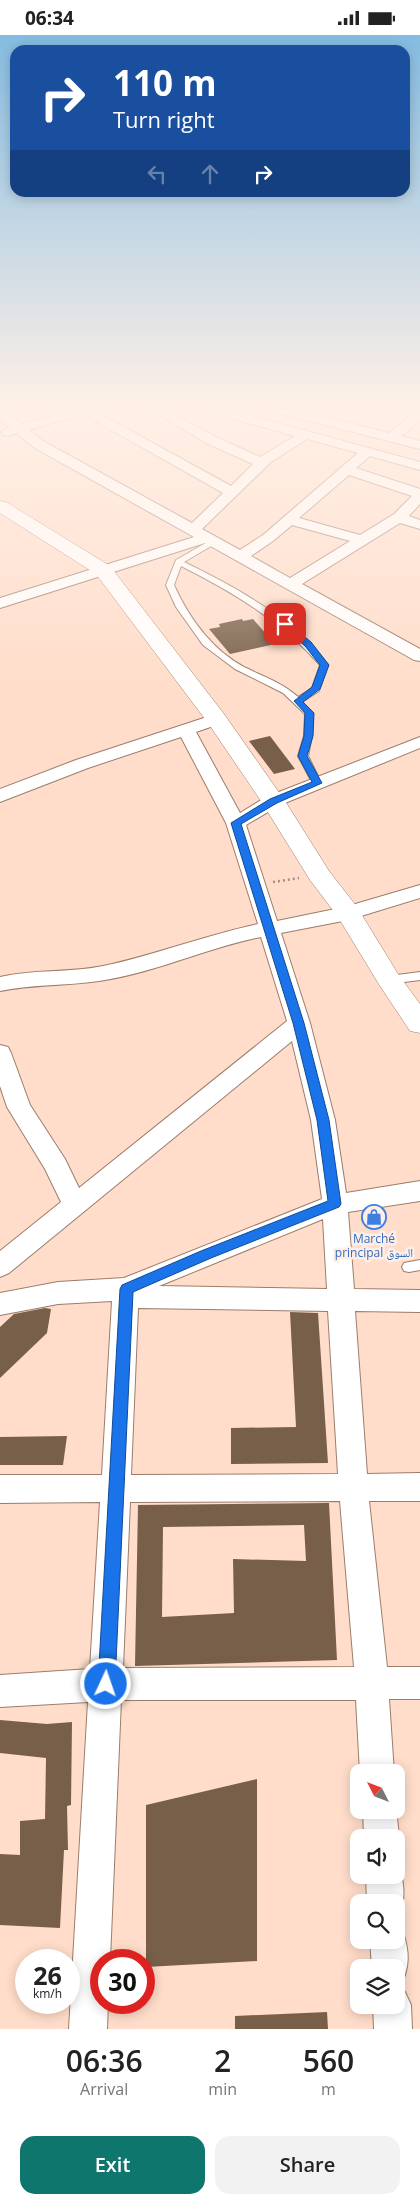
<!DOCTYPE html>
<meta charset="utf-8">
<style>
:root{--surface:#fff;--page:#f2f2f2;--text:#222;--muted:#767676;--accent:#0f766e}
body{margin:0;font-family:"Open Sans","Noto Naskh Arabic",sans-serif;background:var(--page);color:var(--text);height:100vh;display:flex;flex-direction:column;font-size:19px;white-space:nowrap}
*{box-sizing:border-box;margin:0}
p{font-size:16px;color:var(--muted)}
.icon{flex:none;width:28px;height:28px;fill:none;stroke:currentColor;stroke-width:2;stroke-linecap:round;stroke-linejoin:round}
.map{position:relative;height:1994px;overflow:hidden}
.details{display:flex;flex-direction:column;background:var(--surface);flex:1}
.details>*{flex:none}
.banner{position:absolute;left:10px;top:10px;width:400px;height:152px;border-radius:15px;box-shadow:0 2px 12px #0003;background:#1a4fa0;color:#fff;overflow:hidden}
.needle{width:32px;rotate:312deg}
.fabs{position:absolute;left:350px;top:1729px;display:grid;gap:10px}
.fabs a{display:grid;place-items:center;width:55px;height:55px;border-radius:10px;background:var(--surface);box-shadow:0 2px 12px #0003;font-size:25px}
.speed{position:absolute;left:15px;top:1914px;display:flex;gap:10px;font-size:25px;font-weight:700;text-align:center}
.speed>*{display:grid;place-content:center;width:65px;height:65px;border-radius:50%;background:var(--surface);box-shadow:0 2px 12px #0003;line-height:1}
.speed small{font-size:12px;font-weight:400}
.speed .limit{border:8px solid #d22;background:#fff;color:#111}
.pin{position:absolute;display:grid;place-items:center;width:42px;height:42px;color:#fff;margin:-21px;border-radius:10px;box-shadow:0 2px 8px #0006}
.me{position:absolute;width:55px;margin:-28px;rotate:3deg;stroke-linejoin:round;filter:drop-shadow(0 0 4px #0008)}
.turn{display:flex;align-items:center;gap:18px;height:105px;padding:0 20px;font-size:22px}
.turn .icon{width:65px;height:65px;stroke-width:2.5}
.turn b{display:block;font-size:35px;line-height:42px}
.lanes{display:flex;align-items:center;height:48px;padding:0 20px;background:#0003;justify-content:center;gap:25px;direction:ltr}
.lanes .off{opacity:.35}
.eta{display:flex;justify-content:space-evenly;align-items:center;height:85px;text-align:center}
.eta b{font-size:30px;font-weight:600;line-height:35px}
.button{display:flex;gap:10px;margin-top:auto;padding:10px 20px}
.button a{flex:1;height:58px;border-radius:15px;background:var(--accent);color:#fff;font-size:20px;font-weight:600;line-height:58px;text-align:center}
.button a+a{background:var(--page);color:var(--text)}
.status{display:flex;justify-content:space-between;align-items:center;height:35px;padding:0 25px;background:var(--surface);direction:ltr}
.status svg{height:14px;fill:currentColor}
.map>svg:first-child{display:block}
.building{fill:#785f49;fill-rule:evenodd}
.lines{fill:none;stroke-linecap:round;stroke-linejoin:round}
.lane-casing{stroke:#9b7d6b;stroke-width:2}
.street-casing{stroke:#9b7d6b;stroke-width:2}
.secondary-casing{stroke:#9b7d6b;stroke-width:1}
.path{stroke:#a48c7e;stroke-width:2.5;stroke-dasharray:2 3;stroke-linecap:butt}
.lane{fill:#fff;fill-rule:evenodd}
.street{fill:#fff;fill-rule:evenodd}
.secondary{fill:#fff;fill-rule:evenodd}
.route{fill:#1a73e8;stroke:#114b97}
.labels{text-anchor:middle;stroke-width:5;stroke-linejoin:round;paint-order:stroke}
.shop-label{font-size:12px;fill:#366cbe;stroke:#fdefe7}
</style>
<div class="status"><b>06:34</b><svg viewBox="0 0 49 12"><path d="M0 12V9h3v3zM5 12V6h3v6zM10 12V3h3v9zM15 12V0h3v12zM26 1h20v11H26zM47 4h2v5h-2z"/></svg></div>
<div class="map">
<svg width="420" height="1994" viewBox="0 0 420 1994">
<rect width="100%" height="100%" fill="#ffddca"/>
<g class="building">
<path d="M242 584 243 586 253 584 275 609 230 619 209 594 220 592 219 589Z"/>
<path d="M270 701 295 734 274 739 249 706Z"/>
<path d="M45 1273 51 1274 47 1298 0 1343V1292L14 1279Z"/>
<path d="M290 1277 318 1278 328 1428 231 1429V1393L296 1392Z"/>
<path d="M67 1401 63 1430H0V1402Z"/>
<path d="M329 1468 337 1625 135 1631 138 1470ZM304 1490 306 1526 233 1524 234 1578 162 1582 163 1492Z"/>
<path d="M0 1685 47 1689 72 1687 71 1770 67 1771 68 1815H64L60 1893 0 1890V1819L20 1820V1786L45 1784 46 1723 0 1718Z"/>
<path d="M257 1744V1926L146 1932V1770Z"/>
<path d="M327 1977 328 1994H235V1981Z"/>
</g>
<g class="lines">
<defs>
<g id="lane">
<path d="M211 505 218 507 184 527C237 553 291 582 328 630L319 656 302 667 313 678 312 701 308 721 322 749 320 751H314L298 721 304 701 305 679 283 658 235 634 203 610 176 572 166 550 176 525ZM181 531C233 557 281 586 320 630L312 653 298 662C283 648 262 641 244 632 211 614 189 583 174 550Z"/>
<path d="M420 937V945L389 949 384 945 389 941Z"/>
<path d="M420 1225V1235L409 1237 404 1236 402 1232 404 1228Z"/>
</g>
<g id="street">
<path d="M0 375H5L22 389 70 375H93L231 451 253 429 206 408 151 375H166L216 402 260 422 295 401 211 378 210 375H230L420 427V435L370 421 356 433 420 454V469L409 481 420 485V494L400 488 302 549 420 614V626L414 625 205 508 0 573V563L194 502 33 412 17 398 8 401 3 400 1 397 10 392 0 384ZM83 379 223 458 192 488 43 406 29 395ZM307 404 358 418 263 500 240 515 202 494 271 427ZM349 440 412 461 394 479 360 500 299 483ZM292 490 350 506 290 543 251 521 273 506Z"/>
<path d="M277 375H298L389 398 415 377 420 376V386L401 401 420 406V414L278 378Z"/>
<path d="M216 679 222 680 225 684 222 688 196 697 240 778 266 762 420 702V713L280 770 246 790 277 886 345 872 420 850V863L348 885 281 898 310 988 335 1085 346 1158 420 1146V1166L348 1177 354 1254 420 1255V1277L355 1276 367 1439 420 1438V1466H369L387 1632H420V1664H389L394 1738H360L356 1665H121L110 1925H101V1968H108L107 1994H69L88 1667 0 1672V1640L90 1634 100 1467 0 1468V1440H102L112 1266 58 1269 0 1280V1258L58 1247 124 1243 322 1164 311 1085 292 1006 9 1238 0 1242V1216L61 1167 45 1134 7 1072 0 1051V1010L8 1012 11 1018 30 1070 65 1124 79 1153 287 986 261 902C206 913 155 938 99 946 66 951 33 949 0 956V942C34 934 69 938 103 931 156 920 205 900 258 889L226 788 181 702 88 733 0 767V754L76 725ZM323 1184 327 1254 159 1251ZM138 1273 328 1276 338 1439 131 1440ZM340 1466 354 1632 123 1633 130 1467Z"/>
<path d="M396 1772 399 1802 396 1807V1802H364L363 1775H396Z"/>
<path d="M396 1827C404 1842 408 1868 396 1881V1868H367L366 1840H396Z"/>
<path d="M396 1890 401 1892C408 1910 411 1927 403 1945L396 1948V1932H372L370 1905H396Z"/>
<path d="M396 1953 405 1957 411 1970 412 1994H374L373 1970H396Z"/>
</g>
<path id="secondary" d="M0 466 6 467 110 531 224 679 285 766 329 836 357 872 398 939 420 969V998L410 996 380 951 338 882 310 845 261 766 208 688 96 539 0 478Z"/>
</defs>
<use href="#lane" class="lane-casing"/>
<use href="#street" class="street-casing"/>
<use href="#secondary" class="secondary-casing"/>
<path class="path" d="M273 847 299 843"/>
<use href="#lane" class="lane"/>
<use href="#street" class="street"/>
<use href="#secondary" class="secondary"/>
</g>
<linearGradient id="sky" x2="0" y2="1"><stop stop-color="#85bce1"/><stop offset="0.57" stop-color="#fff0e7"/><stop offset="1" stop-color="#fff0e7" stop-opacity="0"/></linearGradient>
<rect width="420" height="654" fill="url(#sky)"/>
<path class="route" d="M282 588H288L311 607 329 630 320 654 303 667 314 678 313 701 307 721 322 748 277 768 241 789 304 988 329 1085 341 1169 339 1172 211 1223 133 1257 115 1649 112 1655 106 1657 101 1655 98 1649 120 1254 122 1250 201 1216 328 1166 317 1085 293 988 231 788 270 764 312 747 298 721 304 701 305 678 294 666 312 652 320 630 305 611 282 591Z"/>
<defs>
<symbol id="shop-ring" viewBox="-11 -11 22 22"><circle r="9.5" fill="#fdefe7" stroke="#3f7fe0" stroke-width="1.5"/><path d="M-5-2.5h2.3a2.7 3.5 0 0 1 5.4 0H5L5.5 6h-11ZM-1.5-2.5h3a1.5 2.3 0 0 0-3 0Z" fill="#3f7fe0"/></symbol>
</defs>
<g fill-rule="evenodd">
<use href="#shop-ring" x="360" y="1168" width="28" height="28"/>
</g>
<g class="labels">
<g class="shop-label">
<text x="374" y="1208">Marché<tspan x="374" dy="14">principal السوق</tspan></text>
</g>
</g>
</svg>
<div class="fabs">
<a><svg class="needle" viewBox="-14 -14 28 28"><path d="M0-13l5 13h-10z" fill="#e53935"/><path d="M0 13l5-13h-10z" fill="#767676"/></svg></a>
<a><svg class="icon" aria-label="sound" viewBox="0 0 24 24"><path d="M4 9h4l5-4v14l-5-4H4zM17 9q2 3 0 6"/></svg></a>
<a><svg class="icon" aria-label="search" viewBox="0 0 24 24"><circle cx="10" cy="10" r="6"/><path d="M15 15l6 6"/></svg></a>
<a><svg class="icon" aria-label="layers" viewBox="0 0 24 24"><path d="M12 4l9 5-9 5-9-5zM3 14l9 5 9-5"/></svg></a>
</div>
<div class="speed"><div>26<small>km/h</small></div><div class="limit">30</div></div>
<div class="pin" style="left:285px;top:589px;background:#d93025"><svg class="icon" aria-label="arrive" viewBox="0 0 24 24"><path d="M6 21V4h12l-3 4 3 4H6"/></svg></div>
<svg class="me" style="left:106px;top:1649px" viewBox="-20 -20 40 40"><circle r="17" fill="#1a73e8" stroke="#fff" stroke-width="3"/><path d="M0-11L8 9 0 5-8 9z" fill="#fff"/></svg>
<div class="banner">
<div class="turn"><svg class="icon" aria-label="right" viewBox="0 0 24 24"><path d="M7 20v-9h11M14 6l5 5-5 5"/></svg><div><b>110 m</b>Turn right</div></div>
<div class="lanes"><svg class="icon off" aria-label="left" viewBox="0 0 24 24"><path d="M17 20v-9H6M10 6l-5 5 5 5"/></svg><svg class="icon off" aria-label="ahead" viewBox="0 0 24 24"><path d="M12 20V5M6 11l6-6 6 6"/></svg><svg class="icon" aria-label="right" viewBox="0 0 24 24"><path d="M7 20v-9h11M14 6l5 5-5 5"/></svg></div>
</div>
</div>
<section class="details">
<div class="eta">
<div><b>06:36</b><p>Arrival</p></div>
<div><b>2</b><p>min</p></div>
<div><b>560</b><p>m</p></div>
</div>
<div class="button"><a>Exit</a><a>Share</a></div>
</section>
